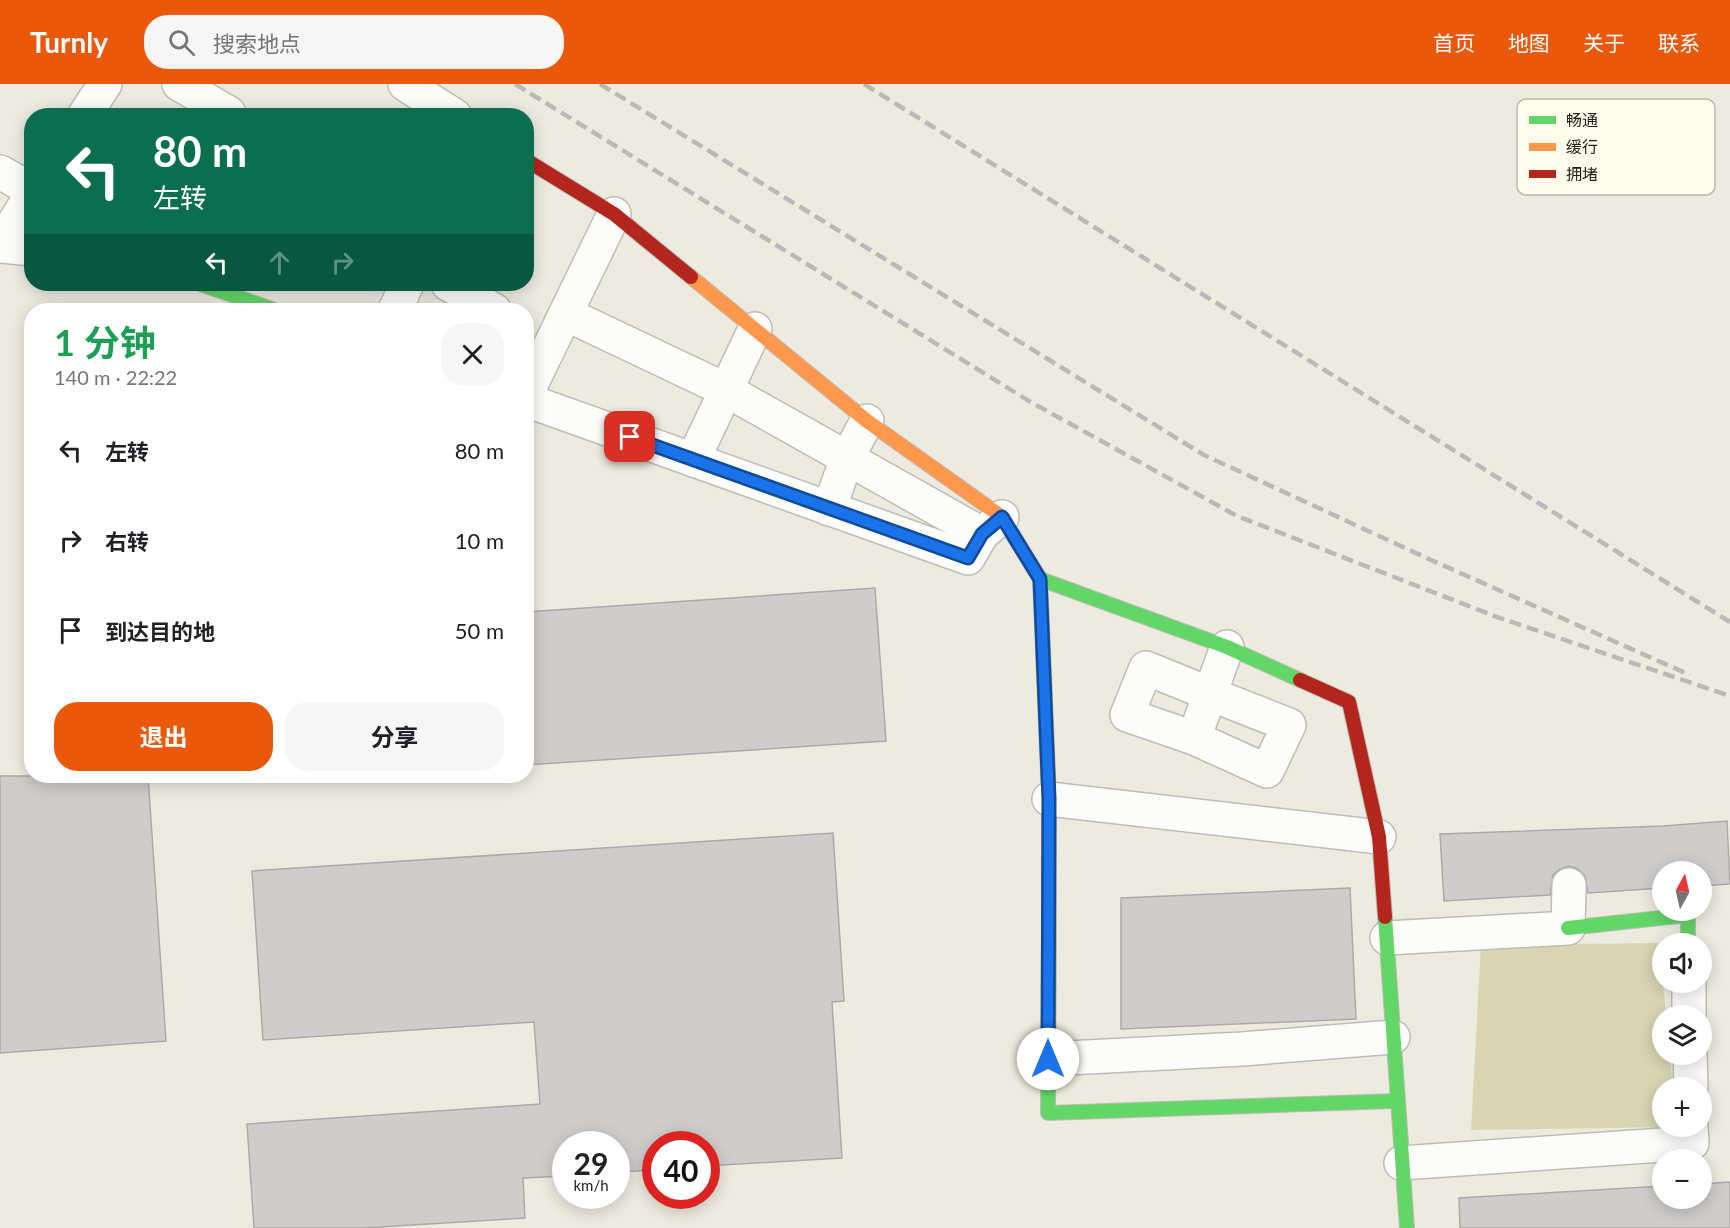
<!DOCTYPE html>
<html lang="zh">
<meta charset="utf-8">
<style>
:root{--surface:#fff;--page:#f6f6f6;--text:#202124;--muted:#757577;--accent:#ea580c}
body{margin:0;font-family:Lato,"Noto Sans SC",sans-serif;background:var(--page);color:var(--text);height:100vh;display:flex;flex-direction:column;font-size:22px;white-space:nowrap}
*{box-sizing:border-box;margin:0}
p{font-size:20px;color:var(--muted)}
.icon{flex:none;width:33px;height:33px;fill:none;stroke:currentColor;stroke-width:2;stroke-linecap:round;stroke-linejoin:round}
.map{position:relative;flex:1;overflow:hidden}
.panel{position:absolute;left:24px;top:219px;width:510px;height:480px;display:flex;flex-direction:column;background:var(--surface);border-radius:24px;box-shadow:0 3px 15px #0003}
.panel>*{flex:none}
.hud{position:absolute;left:24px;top:24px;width:510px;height:183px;border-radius:24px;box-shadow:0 3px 15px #0003;background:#0b6e4f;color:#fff;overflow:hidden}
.needle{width:39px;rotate:8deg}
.tools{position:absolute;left:1652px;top:777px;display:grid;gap:12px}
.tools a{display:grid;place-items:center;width:60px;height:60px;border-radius:50%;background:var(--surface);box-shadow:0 3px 15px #0003;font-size:30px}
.speed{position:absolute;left:552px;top:1047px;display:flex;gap:12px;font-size:30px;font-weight:700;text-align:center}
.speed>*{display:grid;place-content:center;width:78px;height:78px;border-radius:50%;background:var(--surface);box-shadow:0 3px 15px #0003;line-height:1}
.speed small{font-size:15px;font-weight:400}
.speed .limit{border:9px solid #d22;background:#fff;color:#111}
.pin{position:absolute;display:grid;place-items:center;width:51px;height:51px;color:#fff;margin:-26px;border-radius:12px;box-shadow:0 3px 9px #0006}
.me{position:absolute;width:66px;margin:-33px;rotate:0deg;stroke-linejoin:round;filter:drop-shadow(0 0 4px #0008)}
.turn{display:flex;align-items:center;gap:21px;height:126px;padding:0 30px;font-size:27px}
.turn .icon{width:78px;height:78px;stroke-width:2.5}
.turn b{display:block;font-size:42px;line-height:51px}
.lanes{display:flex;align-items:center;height:57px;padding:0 30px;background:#0003;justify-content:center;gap:30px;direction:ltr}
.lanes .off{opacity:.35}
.round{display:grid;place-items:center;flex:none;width:63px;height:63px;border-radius:24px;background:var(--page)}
.head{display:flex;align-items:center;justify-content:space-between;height:102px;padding:0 30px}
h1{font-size:36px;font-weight:700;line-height:45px;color:#1e9e55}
.cta{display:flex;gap:12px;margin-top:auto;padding:12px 30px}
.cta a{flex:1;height:69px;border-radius:24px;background:var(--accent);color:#fff;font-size:24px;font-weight:700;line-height:69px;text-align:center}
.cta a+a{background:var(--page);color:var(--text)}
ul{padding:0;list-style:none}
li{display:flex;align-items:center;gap:18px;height:90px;padding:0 30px}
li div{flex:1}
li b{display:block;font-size:22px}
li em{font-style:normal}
header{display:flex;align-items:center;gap:36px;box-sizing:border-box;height:84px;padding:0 30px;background:var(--accent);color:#fff}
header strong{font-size:28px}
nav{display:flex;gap:33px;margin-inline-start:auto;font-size:21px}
.search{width:420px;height:54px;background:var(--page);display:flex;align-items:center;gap:15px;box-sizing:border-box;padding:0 21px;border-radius:24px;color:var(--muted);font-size:22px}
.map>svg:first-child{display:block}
.green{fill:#d9d4b2}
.building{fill:#cfcdcb;stroke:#acaaa8;stroke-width:1.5}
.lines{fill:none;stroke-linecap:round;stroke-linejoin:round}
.street-casing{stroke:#bebdb5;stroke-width:36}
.fast-casing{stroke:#bebdb5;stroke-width:16}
.slow-casing{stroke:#bebdb5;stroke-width:16}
.jam-casing{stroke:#bebdb5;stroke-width:16}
.street{stroke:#fcfcfa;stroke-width:33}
.fast{stroke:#63d668;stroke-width:14}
.slow{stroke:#ff974d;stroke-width:14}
.jam{stroke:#b3261e;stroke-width:14}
.rail{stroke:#bab9b6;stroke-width:4.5;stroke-dasharray:12 6;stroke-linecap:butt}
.route-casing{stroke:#114b97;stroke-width:15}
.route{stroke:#1a73e8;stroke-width:10}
.key{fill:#fefcec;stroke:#bbbaac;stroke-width:1.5}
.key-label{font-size:16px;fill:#201f18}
</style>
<header>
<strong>Turnly</strong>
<div class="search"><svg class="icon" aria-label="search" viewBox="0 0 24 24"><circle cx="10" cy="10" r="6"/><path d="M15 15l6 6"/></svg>搜索地点</div>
<nav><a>首页</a><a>地图</a><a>关于</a><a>联系</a></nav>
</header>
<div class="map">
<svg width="1730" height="1144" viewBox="0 0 1730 1144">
<rect width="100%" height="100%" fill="#edebe0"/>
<path class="green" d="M1659 859 1666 931 1662 932V970L1670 971 1673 1003 1662 1004V1042L1677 1043 1471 1046 1481 861Z"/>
<g class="building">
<path d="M875 504 886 657 526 681V528Z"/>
<path d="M0 692H148L166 957 0 969Z"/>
<path d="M1727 737 1730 800 1701 802V788H1662V804L1588 809 1585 792 1578 785 1569 782 1560 785 1553 791 1550 811 1444 817 1440 750 1663 742Z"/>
<path d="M833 749 844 917 832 918 842 1074 706 1082V1060H656V1086L616 1088V1060H566V1092L523 1094 525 1134 363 1144H254L247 1040 540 1020 534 938 263 956 252 787Z"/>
<path d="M1350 804 1356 935 1121 945V814Z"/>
<path d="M1730 1098V1144H1460L1459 1114 1662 1102V1114H1701V1100Z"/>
</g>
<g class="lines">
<defs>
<g id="street">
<path d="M179 0 229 29 228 32"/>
<path d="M405 0 455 32"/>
<path d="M84 32 105 0"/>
<path d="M0 88 32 106"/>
<path d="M0 161 32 110"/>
<path d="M0 162 32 165"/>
<path d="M448 200 494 226"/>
<path d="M395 226 407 200"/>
<path d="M566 230 726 306 982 450"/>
<path d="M526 311 614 130"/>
<path d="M526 316 968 474 982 450 1002 433"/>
<path d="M693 376 755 245"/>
<path d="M829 425 847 374 867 337"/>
<path d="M1194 654 1210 610 1289 641 1267 687 1194 654 1127 631 1146 584 1210 610 1227 563"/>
<path d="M1049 715 1379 753"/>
<path d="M1387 854 1568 844 1569 801"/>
<path d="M1689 898V932"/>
<path d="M1690 970 1691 1004"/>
<path d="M1048 975 1242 965 1393 953"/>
<path d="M1401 1079 1692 1059 1691 1042"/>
</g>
<g id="fast">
<path d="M200 200 275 226"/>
<path d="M1041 516 1040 495 1227 563 1300 596"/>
<path d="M1385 833 1407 1144"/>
<path d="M1568 844 1688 831V860"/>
<path d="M1049 862 1048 1029 1397 1017"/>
</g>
<g id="slow">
<path d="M691 193 867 337 1002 433 1040 495"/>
<path d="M1041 516 1049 715V862"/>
</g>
<g id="jam">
<path d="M526 76 614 130 691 193"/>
<path d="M1300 596 1349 618 1379 753 1385 833"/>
</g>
</defs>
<use href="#street" class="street-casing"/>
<use href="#fast" class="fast-casing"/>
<use href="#slow" class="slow-casing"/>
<use href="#jam" class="jam-casing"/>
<use href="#street" class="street"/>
<use href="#fast" class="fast"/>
<use href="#slow" class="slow"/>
<use href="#jam" class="jam"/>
<g class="rail">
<path d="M515 0 1029 317 1237 432 1497 533 1730 612"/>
<path d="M600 0 1204 371 1431 476 1690 591"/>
<path d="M864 0 1730 538"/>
</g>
</g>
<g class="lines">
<defs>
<path id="route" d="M630 353 968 474 982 450 1002 433 1040 495 1049 715 1048 975"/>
</defs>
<use href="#route" class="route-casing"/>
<use href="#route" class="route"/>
</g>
<rect x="1517" y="15" width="198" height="96" rx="9" class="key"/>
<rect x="1529" y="32" width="27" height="8" fill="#63d668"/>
<rect x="1529" y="59" width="27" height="8" fill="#ff974d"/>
<rect x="1529" y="86" width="27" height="8" fill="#b3261e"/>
<g class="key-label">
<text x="1566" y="42">畅通</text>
<text x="1566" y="69">缓行</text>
<text x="1566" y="96">拥堵</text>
</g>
</svg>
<div class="tools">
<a><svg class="needle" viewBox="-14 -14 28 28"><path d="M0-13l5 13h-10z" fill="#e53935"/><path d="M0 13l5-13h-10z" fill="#757577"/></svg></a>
<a><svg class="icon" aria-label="sound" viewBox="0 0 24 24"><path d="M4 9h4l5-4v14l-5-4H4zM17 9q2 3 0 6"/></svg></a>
<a><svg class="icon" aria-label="layers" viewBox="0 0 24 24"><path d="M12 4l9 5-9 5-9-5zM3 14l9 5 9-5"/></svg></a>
<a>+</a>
<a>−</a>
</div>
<div class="speed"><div>29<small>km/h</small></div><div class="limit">40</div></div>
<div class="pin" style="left:630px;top:353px;background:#d93025"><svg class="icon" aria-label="arrive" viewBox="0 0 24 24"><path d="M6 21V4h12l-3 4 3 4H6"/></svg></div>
<svg class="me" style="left:1048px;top:975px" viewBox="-20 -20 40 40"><circle r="19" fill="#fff"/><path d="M0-13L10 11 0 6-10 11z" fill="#1a73e8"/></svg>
<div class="hud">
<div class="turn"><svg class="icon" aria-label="left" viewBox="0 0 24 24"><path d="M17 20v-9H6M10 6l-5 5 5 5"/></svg><div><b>80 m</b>左转</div></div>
<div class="lanes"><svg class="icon" aria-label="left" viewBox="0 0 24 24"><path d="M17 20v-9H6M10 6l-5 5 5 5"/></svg><svg class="icon off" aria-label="ahead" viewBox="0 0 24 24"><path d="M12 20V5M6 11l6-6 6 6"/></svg><svg class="icon off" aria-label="right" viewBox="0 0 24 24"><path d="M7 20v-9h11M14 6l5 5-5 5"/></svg></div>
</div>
<section class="panel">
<div class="head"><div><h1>1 分钟</h1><p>140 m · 22:22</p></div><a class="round"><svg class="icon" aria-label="close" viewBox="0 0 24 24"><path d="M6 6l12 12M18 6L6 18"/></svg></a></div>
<ul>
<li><svg class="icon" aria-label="left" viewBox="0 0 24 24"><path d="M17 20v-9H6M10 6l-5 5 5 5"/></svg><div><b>左转</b></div><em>80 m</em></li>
<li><svg class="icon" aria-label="right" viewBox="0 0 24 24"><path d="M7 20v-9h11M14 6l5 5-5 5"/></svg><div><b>右转</b></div><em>10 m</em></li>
<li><svg class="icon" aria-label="arrive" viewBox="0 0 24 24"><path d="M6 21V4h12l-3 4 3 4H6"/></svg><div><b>到达目的地</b></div><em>50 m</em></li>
</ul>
<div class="cta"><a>退出</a><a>分享</a></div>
</section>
</div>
